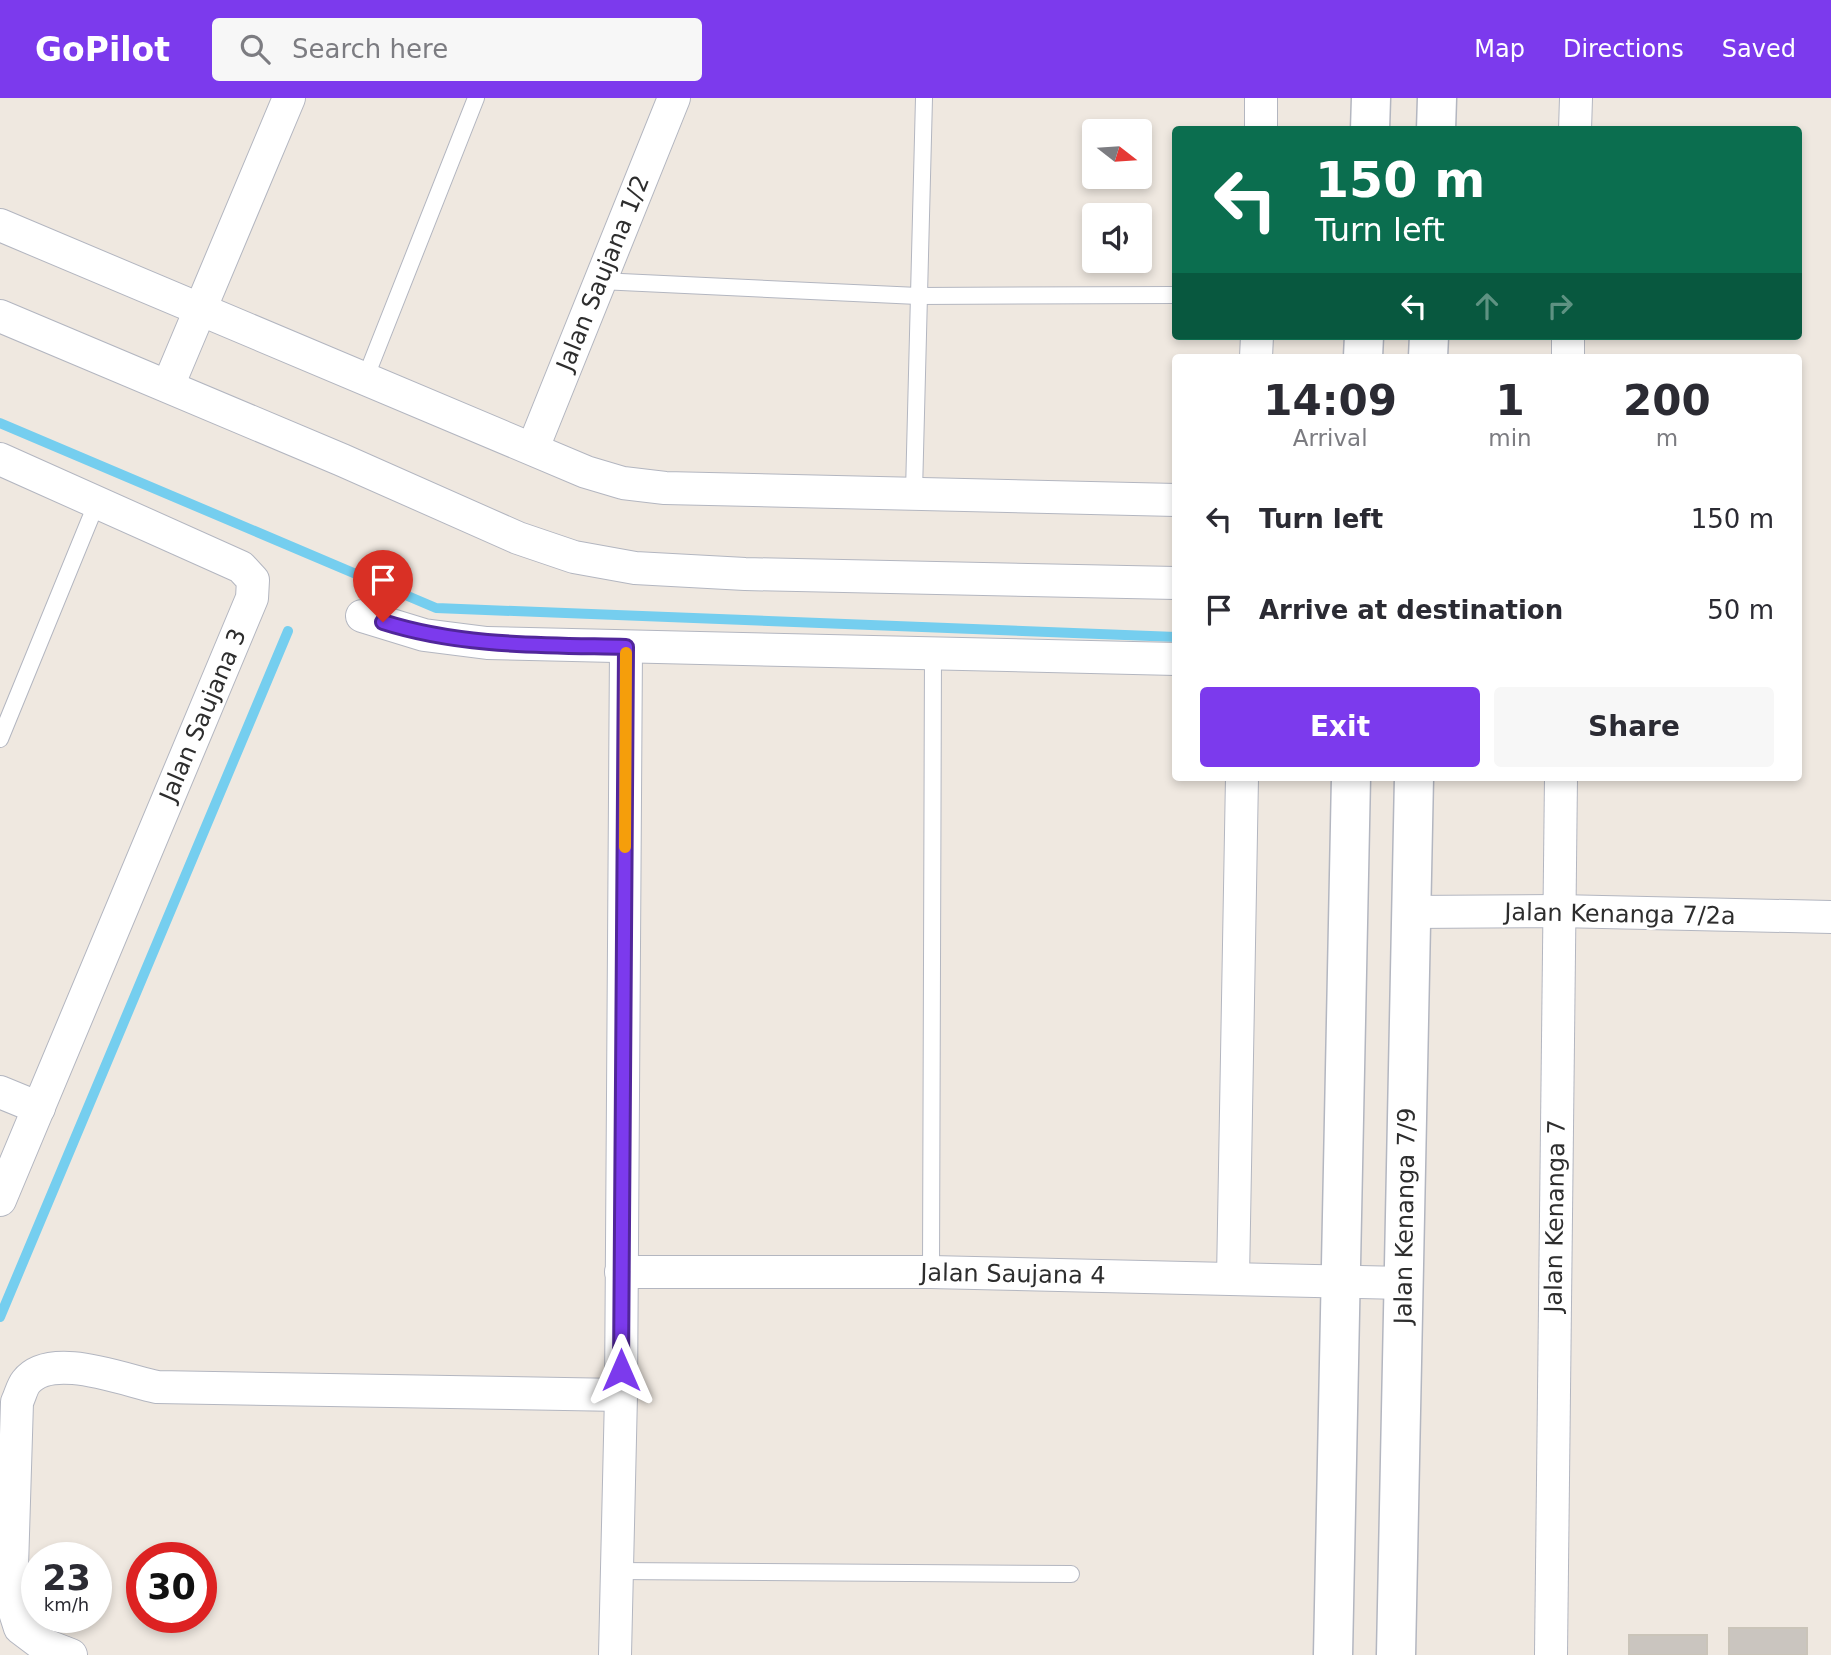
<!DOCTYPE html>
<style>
:root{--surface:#fff;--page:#f7f7f7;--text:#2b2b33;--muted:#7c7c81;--accent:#7c3aed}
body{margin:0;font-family:"DejaVu Sans",sans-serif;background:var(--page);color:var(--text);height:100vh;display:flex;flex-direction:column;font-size:26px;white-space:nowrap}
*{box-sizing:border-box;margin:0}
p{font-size:23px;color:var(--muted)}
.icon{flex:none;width:38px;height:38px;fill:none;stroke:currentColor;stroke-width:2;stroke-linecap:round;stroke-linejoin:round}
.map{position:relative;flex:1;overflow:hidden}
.panel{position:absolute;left:1172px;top:256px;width:630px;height:427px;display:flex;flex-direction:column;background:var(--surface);border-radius:7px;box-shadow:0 4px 10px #0003}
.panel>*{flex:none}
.guide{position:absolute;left:1172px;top:28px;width:630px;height:214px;border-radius:7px;box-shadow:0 4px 10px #0003;background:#0b6e4f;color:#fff;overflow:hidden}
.needle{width:46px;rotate:107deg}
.fabs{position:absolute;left:1082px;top:21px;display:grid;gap:14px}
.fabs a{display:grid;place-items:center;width:70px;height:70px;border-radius:7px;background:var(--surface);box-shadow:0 4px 10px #0003;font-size:35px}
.speed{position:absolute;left:21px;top:1444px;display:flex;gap:14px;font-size:35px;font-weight:700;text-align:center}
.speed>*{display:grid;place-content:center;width:91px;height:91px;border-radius:50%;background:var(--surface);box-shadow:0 4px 10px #0003;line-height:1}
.speed small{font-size:18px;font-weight:400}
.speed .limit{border:10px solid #d22;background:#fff;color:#111}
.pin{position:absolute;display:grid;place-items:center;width:60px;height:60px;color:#fff;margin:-72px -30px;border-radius:50% 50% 50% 0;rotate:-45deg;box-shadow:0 0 7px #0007}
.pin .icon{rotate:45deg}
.me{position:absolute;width:77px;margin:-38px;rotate:0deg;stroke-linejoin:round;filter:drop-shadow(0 0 5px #0008)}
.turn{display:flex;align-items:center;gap:24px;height:147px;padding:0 28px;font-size:32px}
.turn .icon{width:91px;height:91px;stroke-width:2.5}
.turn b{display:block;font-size:49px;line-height:60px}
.lanes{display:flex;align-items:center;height:66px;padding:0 28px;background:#0003;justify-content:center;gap:35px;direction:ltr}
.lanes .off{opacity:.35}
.eta{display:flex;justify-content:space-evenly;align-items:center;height:119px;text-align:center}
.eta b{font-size:42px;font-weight:700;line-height:49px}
.button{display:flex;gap:14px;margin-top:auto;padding:14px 28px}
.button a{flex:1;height:80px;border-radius:7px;background:var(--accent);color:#fff;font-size:28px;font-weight:700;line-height:80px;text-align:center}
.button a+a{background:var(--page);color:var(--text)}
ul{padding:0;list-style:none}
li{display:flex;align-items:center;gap:21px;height:91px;padding:0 28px}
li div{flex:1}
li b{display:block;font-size:26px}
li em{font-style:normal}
header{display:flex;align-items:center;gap:42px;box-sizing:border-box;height:98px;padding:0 35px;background:var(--accent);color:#fff}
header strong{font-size:33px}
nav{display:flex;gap:38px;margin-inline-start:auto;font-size:24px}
.search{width:490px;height:63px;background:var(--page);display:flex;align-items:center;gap:18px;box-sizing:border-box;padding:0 24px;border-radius:7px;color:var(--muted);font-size:26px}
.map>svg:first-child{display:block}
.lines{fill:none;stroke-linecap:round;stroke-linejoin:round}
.stream{stroke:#75ceef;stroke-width:10}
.building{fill:#cac5bf;stroke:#cac4b9;stroke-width:2}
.service-casing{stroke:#b3b6c0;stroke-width:18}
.minor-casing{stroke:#b3b6c0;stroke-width:34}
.tertiary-casing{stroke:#b3b6c0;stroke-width:41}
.service{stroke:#fff;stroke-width:16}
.minor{stroke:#fff;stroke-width:32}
.tertiary{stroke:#fff;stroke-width:38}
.route-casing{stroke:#51269a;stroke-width:18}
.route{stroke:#7c3aed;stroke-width:12}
.slow{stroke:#f59e0b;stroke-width:12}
.labels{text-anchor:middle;stroke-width:5;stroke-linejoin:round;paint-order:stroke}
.street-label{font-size:24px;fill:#2d2d2d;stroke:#fff}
</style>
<header>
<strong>GoPilot</strong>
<div class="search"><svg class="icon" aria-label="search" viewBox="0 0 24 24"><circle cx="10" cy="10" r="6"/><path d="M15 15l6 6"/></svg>Search here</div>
<nav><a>Map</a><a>Directions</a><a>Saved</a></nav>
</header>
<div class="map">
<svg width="1831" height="1557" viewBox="0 0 1831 1557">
<rect width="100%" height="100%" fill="#efe8e0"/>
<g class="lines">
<g class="stream">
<path d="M0 325 436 510 1176 539"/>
<path d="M0 1219 288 533"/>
</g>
</g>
<g class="building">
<rect x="1729" y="1530" width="78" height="27"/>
<rect x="1629" y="1537" width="78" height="20"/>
</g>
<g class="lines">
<defs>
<g id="service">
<path d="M600 183 918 198 1176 197"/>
<path d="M365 281 476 0"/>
<path d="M914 394 924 0"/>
<path d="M0 641 97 404"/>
<path d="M931 1174 933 554"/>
<path d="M616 1473 1071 1476"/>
</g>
<g id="minor">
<path d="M1261 32V0"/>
<path d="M1575 32 1576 0"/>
<path d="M0 127 586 374 623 385 665 390 1176 402"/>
<path d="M0 218 342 362 518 440 574 459 635 470 745 476 1176 485"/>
<path d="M1256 259 1257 238"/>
<path d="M1568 259V238"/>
<path d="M168 288 289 0"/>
<path d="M533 350 674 0"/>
<path d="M0 361 241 469 253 482 252 500 0 1102"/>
<path d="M362 518 424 537 487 545 1176 561"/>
<path d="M1410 814 1558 813 1831 819"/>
<path d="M0 994 39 1010"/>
<path d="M621 1174H931L1404 1185"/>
<path d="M1233 1181 1242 679"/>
<path d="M71 1557 40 1545 20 1530 11 1502 17 1304C20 1298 22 1289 26 1284 51 1252 126 1283 157 1289L621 1297"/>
<path d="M615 1557 621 1297 626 549"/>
<path d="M1551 1557 1561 679"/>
</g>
<g id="tertiary">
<path d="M1370 32 1371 0"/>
<path d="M1436 32 1437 0"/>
<path d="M1363 259 1364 238"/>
<path d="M1428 259 1429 238"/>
<path d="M1333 1557 1351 679"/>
<path d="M1396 1557 1414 679"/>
</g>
</defs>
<use href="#service" class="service-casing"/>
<use href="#minor" class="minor-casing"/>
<use href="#tertiary" class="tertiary-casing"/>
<use href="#service" class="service"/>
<use href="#minor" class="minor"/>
<use href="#tertiary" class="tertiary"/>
</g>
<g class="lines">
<defs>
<path id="route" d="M383 524C461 549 544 547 626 549L621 1272"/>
</defs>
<use href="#route" class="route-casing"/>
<use href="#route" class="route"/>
<path class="slow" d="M625 749 626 555"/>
</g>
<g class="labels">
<g class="street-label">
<text transform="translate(603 175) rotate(-68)" y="8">Jalan Saujana 1/2</text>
<text transform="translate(203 617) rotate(-67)" y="8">Jalan Saujana 3</text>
<text transform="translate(1620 816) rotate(1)" y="8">Jalan Kenanga 7/2a</text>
<text transform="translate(1405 1118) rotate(-89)" y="8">Jalan Kenanga 7/9</text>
<text transform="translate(1555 1118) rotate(-89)" y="8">Jalan Kenanga 7</text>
<text transform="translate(1013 1176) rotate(1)" y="8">Jalan Saujana 4</text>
</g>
</g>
</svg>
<div class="fabs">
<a><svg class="needle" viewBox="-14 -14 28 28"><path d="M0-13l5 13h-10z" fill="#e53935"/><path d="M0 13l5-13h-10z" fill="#7c7c81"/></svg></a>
<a><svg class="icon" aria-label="sound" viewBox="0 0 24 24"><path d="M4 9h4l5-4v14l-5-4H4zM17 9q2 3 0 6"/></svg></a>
</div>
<div class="speed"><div>23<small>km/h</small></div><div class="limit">30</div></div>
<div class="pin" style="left:383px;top:524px;background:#d93025"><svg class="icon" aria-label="arrive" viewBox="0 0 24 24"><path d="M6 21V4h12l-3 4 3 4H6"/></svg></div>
<svg class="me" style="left:621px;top:1272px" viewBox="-20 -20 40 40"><path d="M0-17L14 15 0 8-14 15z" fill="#7c3aed" stroke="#fff" stroke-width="4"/></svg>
<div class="guide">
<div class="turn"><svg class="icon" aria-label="left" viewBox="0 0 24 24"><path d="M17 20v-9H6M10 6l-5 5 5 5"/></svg><div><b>150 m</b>Turn left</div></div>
<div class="lanes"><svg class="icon" aria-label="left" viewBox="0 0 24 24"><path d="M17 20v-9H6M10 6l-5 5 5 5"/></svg><svg class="icon off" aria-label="ahead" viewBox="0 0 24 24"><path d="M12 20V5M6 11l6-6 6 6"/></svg><svg class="icon off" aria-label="right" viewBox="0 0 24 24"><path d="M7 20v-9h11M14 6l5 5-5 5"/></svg></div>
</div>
<section class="panel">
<div class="eta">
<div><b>14:09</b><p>Arrival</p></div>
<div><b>1</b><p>min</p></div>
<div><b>200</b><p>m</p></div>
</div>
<ul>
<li><svg class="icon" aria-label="left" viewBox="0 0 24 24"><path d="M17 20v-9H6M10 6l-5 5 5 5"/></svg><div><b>Turn left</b></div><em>150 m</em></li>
<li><svg class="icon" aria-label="arrive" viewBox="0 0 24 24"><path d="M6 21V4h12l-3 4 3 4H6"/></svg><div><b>Arrive at destination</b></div><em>50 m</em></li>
</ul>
<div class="button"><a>Exit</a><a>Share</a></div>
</section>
</div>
